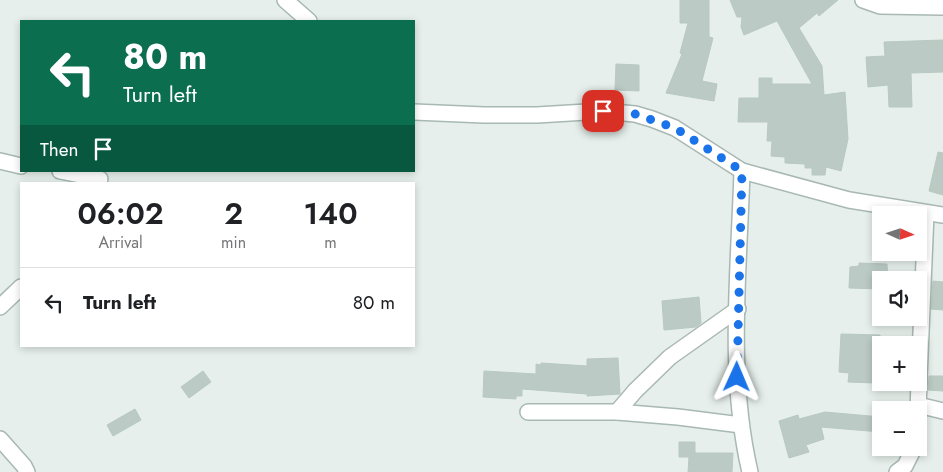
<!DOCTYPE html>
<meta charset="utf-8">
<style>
:root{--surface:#fff;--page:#f6f6f6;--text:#202124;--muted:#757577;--line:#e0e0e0}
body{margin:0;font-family:Jost,sans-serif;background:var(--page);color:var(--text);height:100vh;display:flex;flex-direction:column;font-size:19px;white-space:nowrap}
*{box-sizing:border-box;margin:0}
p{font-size:16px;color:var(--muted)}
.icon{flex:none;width:28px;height:28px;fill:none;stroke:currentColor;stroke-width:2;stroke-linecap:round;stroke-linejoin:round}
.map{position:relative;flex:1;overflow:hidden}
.side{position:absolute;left:20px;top:182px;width:395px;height:165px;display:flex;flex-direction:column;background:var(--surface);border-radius:0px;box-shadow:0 2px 8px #0003}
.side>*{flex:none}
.banner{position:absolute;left:20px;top:20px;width:395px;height:152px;border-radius:0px;box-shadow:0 2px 8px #0003;background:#0b6e4f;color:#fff;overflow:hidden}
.needle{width:32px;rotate:93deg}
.buttons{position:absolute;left:872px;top:206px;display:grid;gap:10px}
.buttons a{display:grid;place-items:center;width:55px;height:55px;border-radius:0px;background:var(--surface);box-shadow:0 2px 8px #0003;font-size:25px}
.pin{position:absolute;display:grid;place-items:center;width:42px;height:42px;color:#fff;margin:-21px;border-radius:10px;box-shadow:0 2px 8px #0006}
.me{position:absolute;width:55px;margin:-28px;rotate:1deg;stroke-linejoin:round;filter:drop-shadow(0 0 4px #0008)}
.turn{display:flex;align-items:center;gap:18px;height:105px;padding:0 20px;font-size:22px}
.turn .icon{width:65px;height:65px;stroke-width:2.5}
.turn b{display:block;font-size:35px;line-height:42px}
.then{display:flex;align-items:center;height:48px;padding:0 20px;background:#0003;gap:10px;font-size:19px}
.eta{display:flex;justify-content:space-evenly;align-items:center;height:85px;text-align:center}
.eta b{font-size:30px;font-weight:600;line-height:35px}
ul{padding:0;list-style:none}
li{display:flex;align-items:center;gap:15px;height:70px;padding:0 20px;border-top:1px solid var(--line)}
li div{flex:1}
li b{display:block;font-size:19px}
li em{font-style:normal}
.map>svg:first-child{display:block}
.building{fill:#bbcac4;stroke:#b8c9c2}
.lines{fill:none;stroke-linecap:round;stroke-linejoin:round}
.street-casing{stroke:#a8b8b2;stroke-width:18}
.street{stroke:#fff;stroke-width:15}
.route{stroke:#1a73e8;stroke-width:9;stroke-dasharray:0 16.2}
</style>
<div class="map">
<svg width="943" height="472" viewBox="0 0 943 472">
<rect width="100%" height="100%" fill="#e6efeb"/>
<g class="building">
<path d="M680 0H709V37L713 38 702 81 717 84 714 101 666 93 682 54 680 53 688 23H680Z"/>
<path d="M730 0H838L819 16 817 13 799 28 822 66 824 95 845 92 848 139 841 171 826 167 825 175H812V168H805V164L785 163V157L771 156 772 141H767L768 122H738L739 98H759V78H772V84H812L777 21 744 35 741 27 742 17H737Z"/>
<path d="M943 40V72L911 73 912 107H889L888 85 868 87 866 57 885 56 884 42Z"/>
<path d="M616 64 639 65V91L615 90Z"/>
<path d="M938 152 943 153V195L929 191Z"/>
<path d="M859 263 887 264 888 280H881V289L849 288 850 267 859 266Z"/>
<path d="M933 281 943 282V310L931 309Z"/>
<path d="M699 297 701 323 696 327 664 330 662 301Z"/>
<path d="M841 334 880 335 881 363 880 373H876L875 383 848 382 849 373 839 372Z"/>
<path d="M618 358 620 394 587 396V394L522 389V396H516V399L483 397 484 371 536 374V364L541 365V363L587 366V359Z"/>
<path d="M203 371 211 382 189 398 181 387Z"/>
<path d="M929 376H943V391L928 390Z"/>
<path d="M135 409 141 420 113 436 107 425Z"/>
<path d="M825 412 881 417V432L821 427 824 439 806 445 809 452 789 458 779 421 798 415 799 419Z"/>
<path d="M679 442H695V453H733L732 472H688L689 457H679Z"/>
</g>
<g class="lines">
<defs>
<g id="street">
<path d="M285 0 309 21"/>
<path d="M863 0 880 6 943 7"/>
<path d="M414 112 484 115H537L603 111 635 114 652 119 675 128 742 171 849 200 943 215"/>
<path d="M0 161 21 166"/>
<path d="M60 171 100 179"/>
<path d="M742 171C739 271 727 374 750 472"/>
<path d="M0 307 21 287"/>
<path d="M919 380 926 213"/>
<path d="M918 405 943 411"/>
<path d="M918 410 919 382"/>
<path d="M528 412H617L678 417 741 425"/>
<path d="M617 412 635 391 670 357 738 309"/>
<path d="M0 439 24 466 27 472"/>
<path d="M897 472 905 466 914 448"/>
</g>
</defs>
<use href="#street" class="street-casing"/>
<use href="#street" class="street"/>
</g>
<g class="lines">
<path class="route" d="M603 111 635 114 675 128 742 171 737 377"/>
</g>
</svg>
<div class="buttons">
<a><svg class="needle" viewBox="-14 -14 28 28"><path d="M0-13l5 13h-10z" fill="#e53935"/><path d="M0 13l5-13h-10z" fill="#757577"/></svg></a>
<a><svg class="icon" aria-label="sound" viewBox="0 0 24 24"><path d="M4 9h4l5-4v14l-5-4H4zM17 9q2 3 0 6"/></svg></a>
<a>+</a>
<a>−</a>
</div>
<div class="pin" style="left:603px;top:111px;background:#d93025"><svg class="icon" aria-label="arrive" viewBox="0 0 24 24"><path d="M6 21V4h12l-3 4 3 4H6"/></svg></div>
<svg class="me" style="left:737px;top:377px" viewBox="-20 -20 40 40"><path d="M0-17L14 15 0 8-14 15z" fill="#1a73e8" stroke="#fff" stroke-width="4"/></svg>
<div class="banner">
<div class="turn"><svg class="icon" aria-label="left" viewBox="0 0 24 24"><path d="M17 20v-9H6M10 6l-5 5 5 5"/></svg><div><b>80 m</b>Turn left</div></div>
<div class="then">Then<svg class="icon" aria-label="arrive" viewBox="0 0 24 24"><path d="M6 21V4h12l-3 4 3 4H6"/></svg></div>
</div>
<section class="side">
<div class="eta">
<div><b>06:02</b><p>Arrival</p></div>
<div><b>2</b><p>min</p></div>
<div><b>140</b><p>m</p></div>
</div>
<ul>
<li><svg class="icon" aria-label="left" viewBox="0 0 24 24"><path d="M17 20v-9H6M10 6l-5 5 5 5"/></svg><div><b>Turn left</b></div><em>80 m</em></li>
</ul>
</section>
</div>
